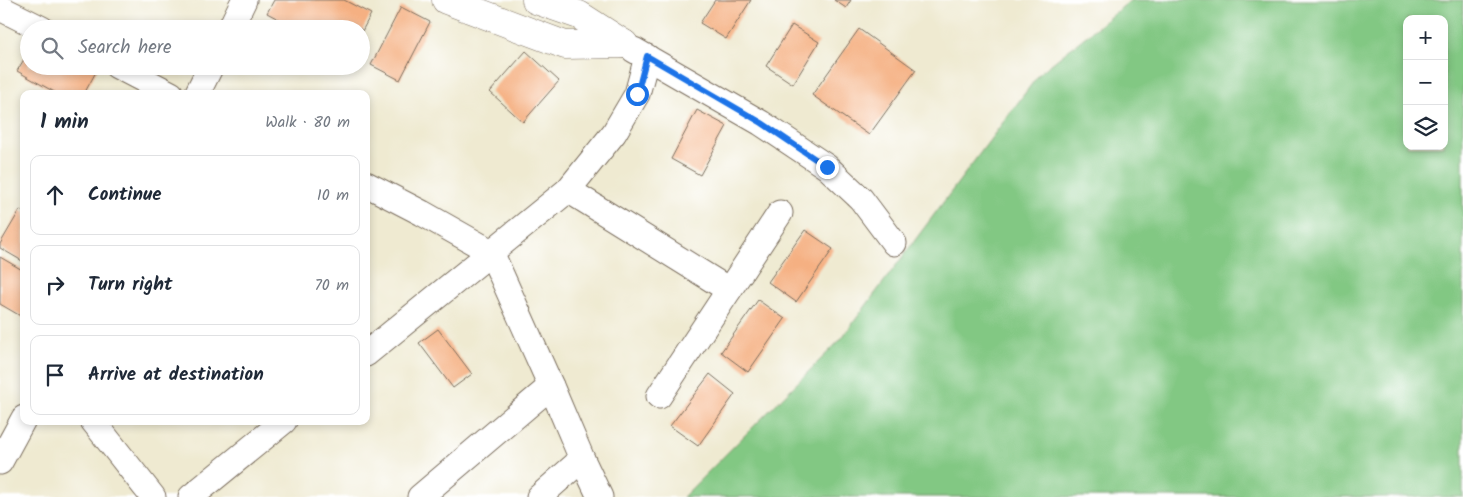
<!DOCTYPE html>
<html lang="en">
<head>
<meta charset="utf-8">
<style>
  body { margin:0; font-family:Kalam,sans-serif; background:#f2f2f3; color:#1f2937 }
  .controls { position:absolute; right:15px; top:15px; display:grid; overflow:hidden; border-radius:10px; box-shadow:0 2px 8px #0003 }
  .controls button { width:45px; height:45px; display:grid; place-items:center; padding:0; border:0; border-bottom:1px solid #e0e1e3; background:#fff; color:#1f2937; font:25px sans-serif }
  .stop { position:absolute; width:15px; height:15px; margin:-11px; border:4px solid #1a73e8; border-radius:50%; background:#fff }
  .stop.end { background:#1a73e8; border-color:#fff; box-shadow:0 1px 5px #0008 }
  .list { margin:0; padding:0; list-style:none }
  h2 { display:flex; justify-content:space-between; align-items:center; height:65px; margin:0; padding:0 20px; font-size:21px }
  h2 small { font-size:16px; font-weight:400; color:#747a83 }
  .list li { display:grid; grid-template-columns:32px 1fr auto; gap:15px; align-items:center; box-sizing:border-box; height:80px; margin:0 10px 10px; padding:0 10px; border:1px solid #e0e1e3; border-radius:10px }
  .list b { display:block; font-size:19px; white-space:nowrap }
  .list em { font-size:16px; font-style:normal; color:#747a83 }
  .icon { flex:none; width:28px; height:28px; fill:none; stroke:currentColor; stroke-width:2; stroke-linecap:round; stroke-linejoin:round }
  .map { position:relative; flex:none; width:1463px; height:497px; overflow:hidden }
  .search { position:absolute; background:#fff; box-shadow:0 2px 8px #0003; left:20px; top:20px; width:350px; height:55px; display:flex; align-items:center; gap:12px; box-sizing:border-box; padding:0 18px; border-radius:28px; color:#747a83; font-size:19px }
  .panel { position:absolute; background:#fff; box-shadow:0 2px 8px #0003; left:20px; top:90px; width:350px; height:335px; border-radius:10px }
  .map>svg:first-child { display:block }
  .green { fill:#82c883; stroke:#5e7950; fill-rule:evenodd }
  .building { fill:#f5b082 }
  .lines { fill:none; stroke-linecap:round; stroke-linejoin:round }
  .minor-casing { stroke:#7a6d5d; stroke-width:27 }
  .tertiary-casing { stroke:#7a6d5d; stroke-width:29 }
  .minor { stroke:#fff; stroke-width:25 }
  .tertiary { stroke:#fff; stroke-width:28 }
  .route { stroke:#1a73e8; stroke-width:6 }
</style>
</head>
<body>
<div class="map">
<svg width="1463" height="497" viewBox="0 0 1463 497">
  <rect width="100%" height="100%" fill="#fff"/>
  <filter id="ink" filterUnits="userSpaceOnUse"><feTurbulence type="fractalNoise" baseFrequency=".02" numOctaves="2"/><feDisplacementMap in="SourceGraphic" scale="10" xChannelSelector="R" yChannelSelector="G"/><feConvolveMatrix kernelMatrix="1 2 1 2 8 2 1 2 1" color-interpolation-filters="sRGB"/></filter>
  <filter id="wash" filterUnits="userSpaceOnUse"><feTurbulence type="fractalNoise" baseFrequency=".0096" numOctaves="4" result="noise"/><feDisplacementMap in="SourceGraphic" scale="20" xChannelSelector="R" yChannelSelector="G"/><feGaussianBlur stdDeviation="1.12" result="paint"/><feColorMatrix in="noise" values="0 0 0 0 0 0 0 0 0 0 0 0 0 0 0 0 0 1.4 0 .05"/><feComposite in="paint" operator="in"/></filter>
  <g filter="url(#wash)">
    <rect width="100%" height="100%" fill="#efead1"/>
    <!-- green -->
    <path class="green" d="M1131,0H1463V497H683L841,339L1040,73ZM1407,19H1444V146H1407Z"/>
    <g id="blocks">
      <!-- building -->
      <g class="building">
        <polygon points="274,0 344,0 371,14 361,33 361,29 297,29 267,13"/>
        <polygon points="715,0 751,0 726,39 700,23"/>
        <polygon points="834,0 851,0 846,8"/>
        <polygon points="401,7 430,22 400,80 371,65"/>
        <polygon points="792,25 819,42 793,84 766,66"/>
        <polygon points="859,29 916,70 869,135 812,95"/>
        <polygon points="29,51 29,66 90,66 97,70 84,94 58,94 17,71"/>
        <polygon points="526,51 559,81 523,122 490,92"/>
        <polygon points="697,110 727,126 700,175 671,159"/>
        <polygon points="20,210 24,212 24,262 0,248 0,244"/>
        <polygon points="805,230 833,249 796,302 768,282"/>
        <polygon points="0,257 24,271 24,318 0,304"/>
        <polygon points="758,300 785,319 748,372 721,352"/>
        <polygon points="438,329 472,374 453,388 419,343"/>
        <polygon points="710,374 735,394 698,446 670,426"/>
      </g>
    </g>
  </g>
  <g filter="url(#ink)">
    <use href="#blocks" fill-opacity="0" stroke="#7a6d5d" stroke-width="1"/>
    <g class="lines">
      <defs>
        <g id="minor">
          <polyline points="0,8 42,29"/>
          <polyline points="230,29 244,0"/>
          <polyline points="634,50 761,123 827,167 861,199 894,243"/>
          <polyline points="117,66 171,94"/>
          <polyline points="197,94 211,66"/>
          <polyline points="366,184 422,213 491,252 551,386 582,459 600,497"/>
          <polyline points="568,190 729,290"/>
          <polyline points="366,354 568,190 614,133 637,94 647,57"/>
          <polyline points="659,396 780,213"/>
          <polyline points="93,421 153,497"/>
          <polyline points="0,462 24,418"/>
          <polyline points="191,497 284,421"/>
          <polyline points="420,497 551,386"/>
          <polyline points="539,497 582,459"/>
        </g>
        <g id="tertiary">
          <polyline points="446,0 565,45 624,44"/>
          <polyline points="536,0 579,15 624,44"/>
        </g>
      </defs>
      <!-- minor casing -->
      <use href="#minor" class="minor-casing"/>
      <!-- tertiary casing -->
      <use href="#tertiary" class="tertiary-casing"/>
      <!-- minor -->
      <use href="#minor" class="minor"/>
      <!-- tertiary -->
      <use href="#tertiary" class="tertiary"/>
    </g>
  </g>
  <g class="lines" filter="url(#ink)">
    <!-- route -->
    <polyline class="route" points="637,94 647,56 762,123 827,167"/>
  </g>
</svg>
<div class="controls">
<button>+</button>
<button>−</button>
<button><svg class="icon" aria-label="layers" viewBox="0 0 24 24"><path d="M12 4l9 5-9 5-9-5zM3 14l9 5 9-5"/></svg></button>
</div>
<div class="stop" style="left:637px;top:94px"></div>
<div class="stop end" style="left:827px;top:167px"></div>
<div class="search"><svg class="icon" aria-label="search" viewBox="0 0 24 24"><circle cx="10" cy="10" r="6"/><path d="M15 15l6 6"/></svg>Search here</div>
<section class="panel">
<h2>1 min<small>Walk · 80 m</small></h2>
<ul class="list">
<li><svg class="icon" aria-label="ahead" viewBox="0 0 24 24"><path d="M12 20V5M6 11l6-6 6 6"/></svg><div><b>Continue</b></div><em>10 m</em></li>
<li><svg class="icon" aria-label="right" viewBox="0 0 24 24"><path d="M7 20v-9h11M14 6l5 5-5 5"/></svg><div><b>Turn right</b></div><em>70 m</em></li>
<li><svg class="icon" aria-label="arrive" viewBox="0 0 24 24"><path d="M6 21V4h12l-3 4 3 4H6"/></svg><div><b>Arrive at destination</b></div></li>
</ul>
</section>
</div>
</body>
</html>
